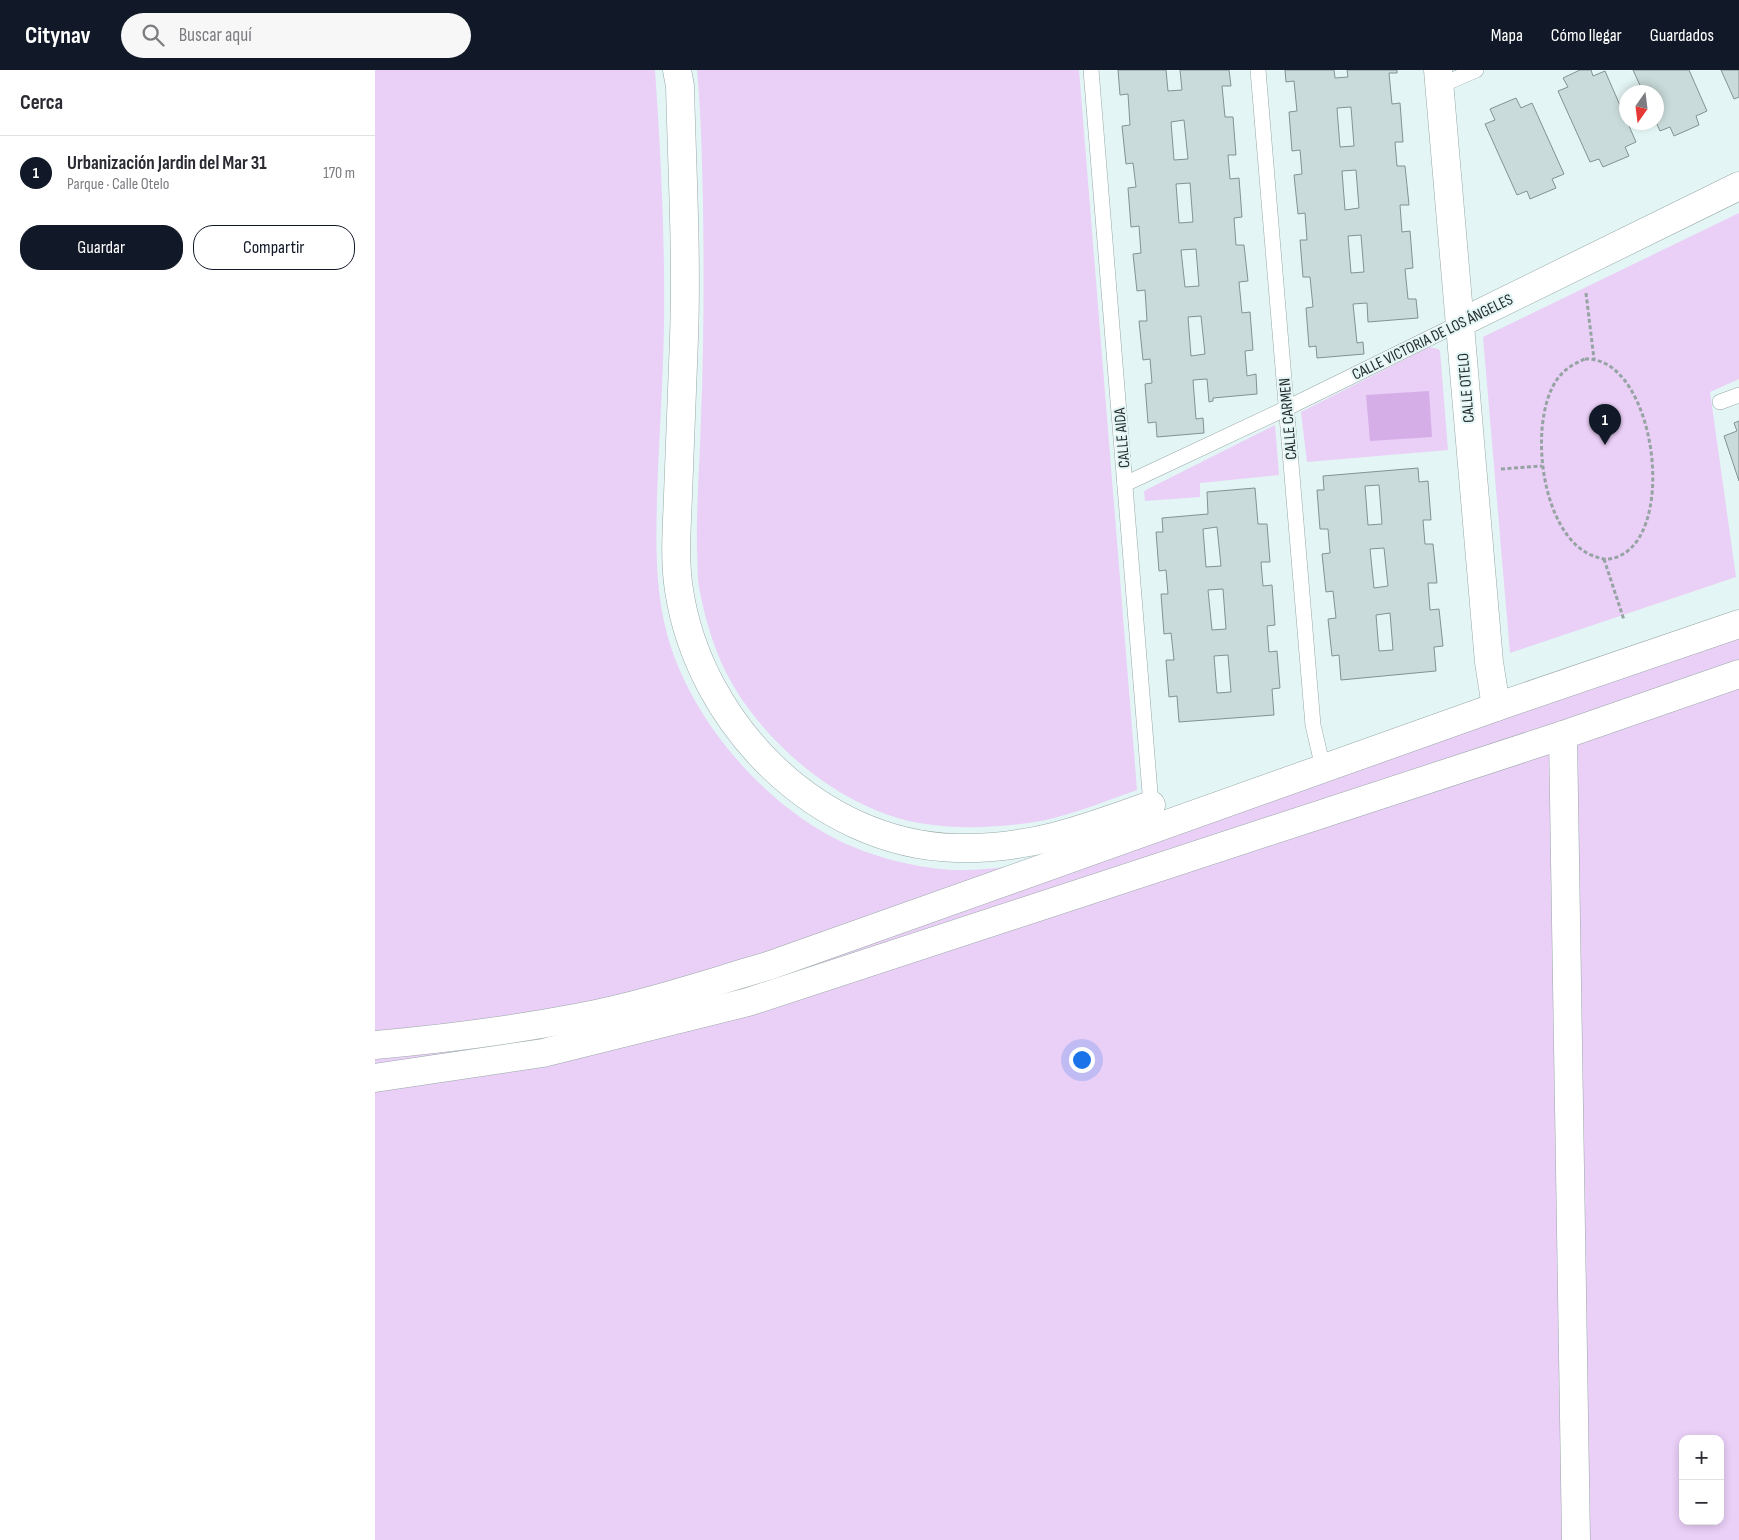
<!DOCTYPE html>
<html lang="es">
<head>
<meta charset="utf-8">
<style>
  body { margin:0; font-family:"Sofia Sans Condensed",sans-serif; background:#f7f7f7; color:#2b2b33 }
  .controls { position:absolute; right:15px; bottom:15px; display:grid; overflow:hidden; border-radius:10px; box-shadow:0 2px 8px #0003 }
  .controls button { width:45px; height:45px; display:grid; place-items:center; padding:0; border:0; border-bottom:1px solid #e1e1e2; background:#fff; color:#2b2b33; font:25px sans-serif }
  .compass { position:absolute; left:1244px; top:15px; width:45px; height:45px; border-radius:50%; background:#fff; box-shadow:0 2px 8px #0003; rotate:194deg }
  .you { position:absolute; left:706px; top:989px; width:18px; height:18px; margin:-12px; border:4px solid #fff; border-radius:50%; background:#1a73e8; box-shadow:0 0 0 8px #1a73e833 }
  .badge { display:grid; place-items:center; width:32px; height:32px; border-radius:50%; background:#111827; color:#fff; font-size:16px; font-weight:700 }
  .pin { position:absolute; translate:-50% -41px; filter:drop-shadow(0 1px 2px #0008) }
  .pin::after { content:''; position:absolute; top:26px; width:18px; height:15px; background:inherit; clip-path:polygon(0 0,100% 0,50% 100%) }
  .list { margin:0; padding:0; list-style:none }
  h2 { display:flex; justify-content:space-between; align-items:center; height:65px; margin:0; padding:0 20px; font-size:21px }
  h2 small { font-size:16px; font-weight:400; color:#7c7c81 }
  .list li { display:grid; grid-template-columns:32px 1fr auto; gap:15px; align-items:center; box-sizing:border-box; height:75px; padding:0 20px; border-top:1px solid #e1e1e2 }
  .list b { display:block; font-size:19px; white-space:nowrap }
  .list p { margin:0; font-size:16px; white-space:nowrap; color:#7c7c81 }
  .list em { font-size:16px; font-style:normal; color:#7c7c81 }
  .actions { display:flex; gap:10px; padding:15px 20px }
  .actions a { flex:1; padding:11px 0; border:1px solid #111827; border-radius:20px; text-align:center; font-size:18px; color:#111827 }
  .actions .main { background:#111827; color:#fff }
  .icon { flex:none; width:28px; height:28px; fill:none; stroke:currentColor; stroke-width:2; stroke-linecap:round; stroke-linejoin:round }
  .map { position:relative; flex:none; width:1364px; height:1470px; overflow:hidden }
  header { display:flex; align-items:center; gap:30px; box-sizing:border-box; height:70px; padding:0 25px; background:#111827; color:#fff }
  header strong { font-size:24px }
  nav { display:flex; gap:28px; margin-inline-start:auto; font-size:18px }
  .search { width:350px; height:45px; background:#f7f7f7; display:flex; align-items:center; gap:12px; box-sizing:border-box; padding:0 18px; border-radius:28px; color:#7c7c81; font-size:19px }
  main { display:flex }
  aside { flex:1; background:#fff }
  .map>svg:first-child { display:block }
  .green { fill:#eacff7; fill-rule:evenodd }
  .forest { fill:#d5aee8 }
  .building { fill:#c9dbda; stroke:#829392; fill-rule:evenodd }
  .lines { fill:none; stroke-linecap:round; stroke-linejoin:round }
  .lane-casing { stroke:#97a8a7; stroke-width:16 }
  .street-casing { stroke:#97a8a7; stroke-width:29 }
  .path { stroke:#96a3a3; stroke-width:3; stroke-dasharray:4 2.5; stroke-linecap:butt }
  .lane { stroke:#fff; stroke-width:15 }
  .street { stroke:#fff; stroke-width:28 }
  .labels { text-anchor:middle; stroke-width:4; stroke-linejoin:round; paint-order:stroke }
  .street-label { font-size:16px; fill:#262d2d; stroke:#e3f5f4 }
</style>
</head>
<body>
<header>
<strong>Citynav</strong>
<div class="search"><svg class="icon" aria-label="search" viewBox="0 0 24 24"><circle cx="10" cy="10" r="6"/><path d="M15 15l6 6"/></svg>Buscar aquí</div>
<nav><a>Mapa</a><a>Cómo llegar</a><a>Guardados</a></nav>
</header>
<main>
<aside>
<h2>Cerca<small></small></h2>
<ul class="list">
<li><span class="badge">1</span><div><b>Urbanización Jardin del Mar 31</b><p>Parque · Calle Otelo</p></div><em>170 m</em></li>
</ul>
<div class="actions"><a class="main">Guardar</a><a>Compartir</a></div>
</aside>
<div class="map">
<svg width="1364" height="1470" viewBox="0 0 1364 1470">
  <rect width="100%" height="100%" fill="#e3f5f4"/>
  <!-- green -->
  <g class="green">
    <path d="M0,0H280C286,85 290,170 289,255C288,312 284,369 282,427C281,470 280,513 290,556C309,638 376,720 448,762C485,784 534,797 577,800C602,801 629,797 655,794L1364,557V1470H0ZM1308,1369H1345V1451H1308Z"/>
    <path d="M322,0H704L762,720C727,732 690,748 653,753C617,758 580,759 544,753C464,739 381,668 347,594C336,569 329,544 324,517C322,504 323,491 322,479C321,435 325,391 326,348C329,275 329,203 328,130C327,87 326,43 322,0Z"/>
    <polygon points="1364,143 1364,309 1335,322 1361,507 1135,583 1108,267"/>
    <polygon points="1054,277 1063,279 1065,281 1073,380 932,392 926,342"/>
    <polygon points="900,355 904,405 825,413 825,427 770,431 769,421"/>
  </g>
  <!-- forest -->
  <polygon class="forest" points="1054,321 1057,367 995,371 991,325"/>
  <!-- building -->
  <g class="building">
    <path d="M743,0H791L793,21L807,20L805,0H854L856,16H847L850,47H858L861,85H853L855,109L864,108L867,147L859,148L861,175H869L873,211L864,212L867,243L875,242L878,280L870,281L872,306L881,304L882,324L838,328V331L834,332L832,309L818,310L821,349L828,348L829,363L782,367L781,352L773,353L770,314L777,313L775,289L768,290L764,251H772L770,220L762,221L758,184L766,183L764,156L756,157L753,118L761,117L758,93L751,94L747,56L755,55L753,24L745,25ZM809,50L813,89L799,90L796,52ZM815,113L818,152L804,153L801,114ZM821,179L824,216L810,217L806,180ZM826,246L830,284L816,286L813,247Z"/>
    <path d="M910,0H959L960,8L973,7L972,0H1022V3H1014L1017,34L1025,33L1028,72H1020L1022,96H1030L1034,135H1025L1027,162L1035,161L1038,198L1030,199L1033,229H1041L1043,248L993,252L992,233L978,234L982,273L988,272L989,284L942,288L941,276L934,277L931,238L938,237L935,207H928L925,170H932L930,143L923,144L919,105L927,104L925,80L917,81L914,42L922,41L919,11L911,12ZM976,37L979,76L965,77L962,38ZM981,100L984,138L970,140L967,101ZM986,165L989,202L976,203L973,166Z"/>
    <polygon points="1205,0 1216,0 1218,6 1230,1 1261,72 1250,77 1254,86 1228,97 1224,89 1215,92 1183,21 1193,17 1188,8"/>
    <polygon points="1258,0 1314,0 1332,41 1321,46 1324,55 1299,66 1295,57 1285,61 1281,52 1282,22 1268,22"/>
    <polygon points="1346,0 1364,0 1364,27 1359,29"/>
    <polygon points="1141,28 1146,38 1157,33 1189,104 1177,109 1181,118 1155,129 1152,121 1142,125 1110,54 1120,50 1115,39"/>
    <polygon points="1364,351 1364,411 1349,366 1362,361 1359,353"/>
    <path d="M1043,398L1044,412L1053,411L1056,450H1048L1050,474H1058L1062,513H1053L1055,540L1064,539L1068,576L1059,577L1061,601L966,610L964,585L957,586L953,549L961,548L958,521L951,522L947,484L955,483L953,459H945L942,420H949L948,406ZM1004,415L1007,454L993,455L990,416ZM1009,478L1013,516L999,518L995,479ZM1015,543L1018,580L1004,581L1001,545Z"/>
    <path d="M880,418L883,454H892L895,492H886L888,516L897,515L900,555L892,556L894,582L902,581L905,618L897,619L899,645L804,652L802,626L794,627L791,590H799L796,563L789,564L786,524H793L791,500L784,501L781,462H788L787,448L833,444L832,422ZM842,457L846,496L831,497L828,459ZM848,519L851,559L837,560L833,520ZM853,585L856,622L842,623L839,586Z"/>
  </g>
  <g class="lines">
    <defs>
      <g id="lane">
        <polyline points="716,0 776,735"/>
        <polyline points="883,0 938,655 948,698"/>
        <polyline points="1064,16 1101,0"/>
        <polyline points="1345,332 1364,325"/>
        <polyline points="750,414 912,338 1085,253"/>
      </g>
      <g id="street">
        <path d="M302,0L305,16C307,99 312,184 309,268C307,320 305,372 303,425C302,456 299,489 304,520C324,653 442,774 581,778C653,780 710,759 776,735"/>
        <polyline points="1063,0 1114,592 1121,637"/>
        <polyline points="1085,253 1364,116"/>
        <polyline points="1188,665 1201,1470"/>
        <path d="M0,975C69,969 138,960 206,947C269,935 331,914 393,896L1121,637L1364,554"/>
        <polyline points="0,1008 168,983 373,932 1188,665 1364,604"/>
      </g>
    </defs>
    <!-- lane casing -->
    <use href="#lane" class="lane-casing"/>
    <!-- street casing -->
    <use href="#street" class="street-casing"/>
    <!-- path -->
    <g class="path">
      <polyline points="1211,223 1219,289"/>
      <path d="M1210,289C1283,286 1306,479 1234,489C1228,490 1222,487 1216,485C1166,463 1153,354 1181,311C1188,300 1198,294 1210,289Z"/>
      <polyline points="1126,399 1167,396"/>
      <polyline points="1229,489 1249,550"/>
    </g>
    <!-- lane -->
    <use href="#lane" class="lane"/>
    <!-- street -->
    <use href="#street" class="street"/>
  </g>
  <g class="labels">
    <!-- street labels -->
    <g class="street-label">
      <text transform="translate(1057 266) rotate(-26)" y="6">CALLE VICTORIA DE LOS ÁNGELES</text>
      <text transform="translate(1090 318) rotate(-95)" y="6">CALLE OTELO</text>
      <text transform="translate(912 349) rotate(-95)" y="6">CALLE CARMEN</text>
      <text transform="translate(746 368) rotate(-95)" y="6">CALLE AIDA</text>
    </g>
  </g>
</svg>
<div class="controls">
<button>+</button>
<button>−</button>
</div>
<svg class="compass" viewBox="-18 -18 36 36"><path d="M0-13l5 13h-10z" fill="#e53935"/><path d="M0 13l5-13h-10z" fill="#7c7c81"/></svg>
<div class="you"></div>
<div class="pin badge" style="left:1230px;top:375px">1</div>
</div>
</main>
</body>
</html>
